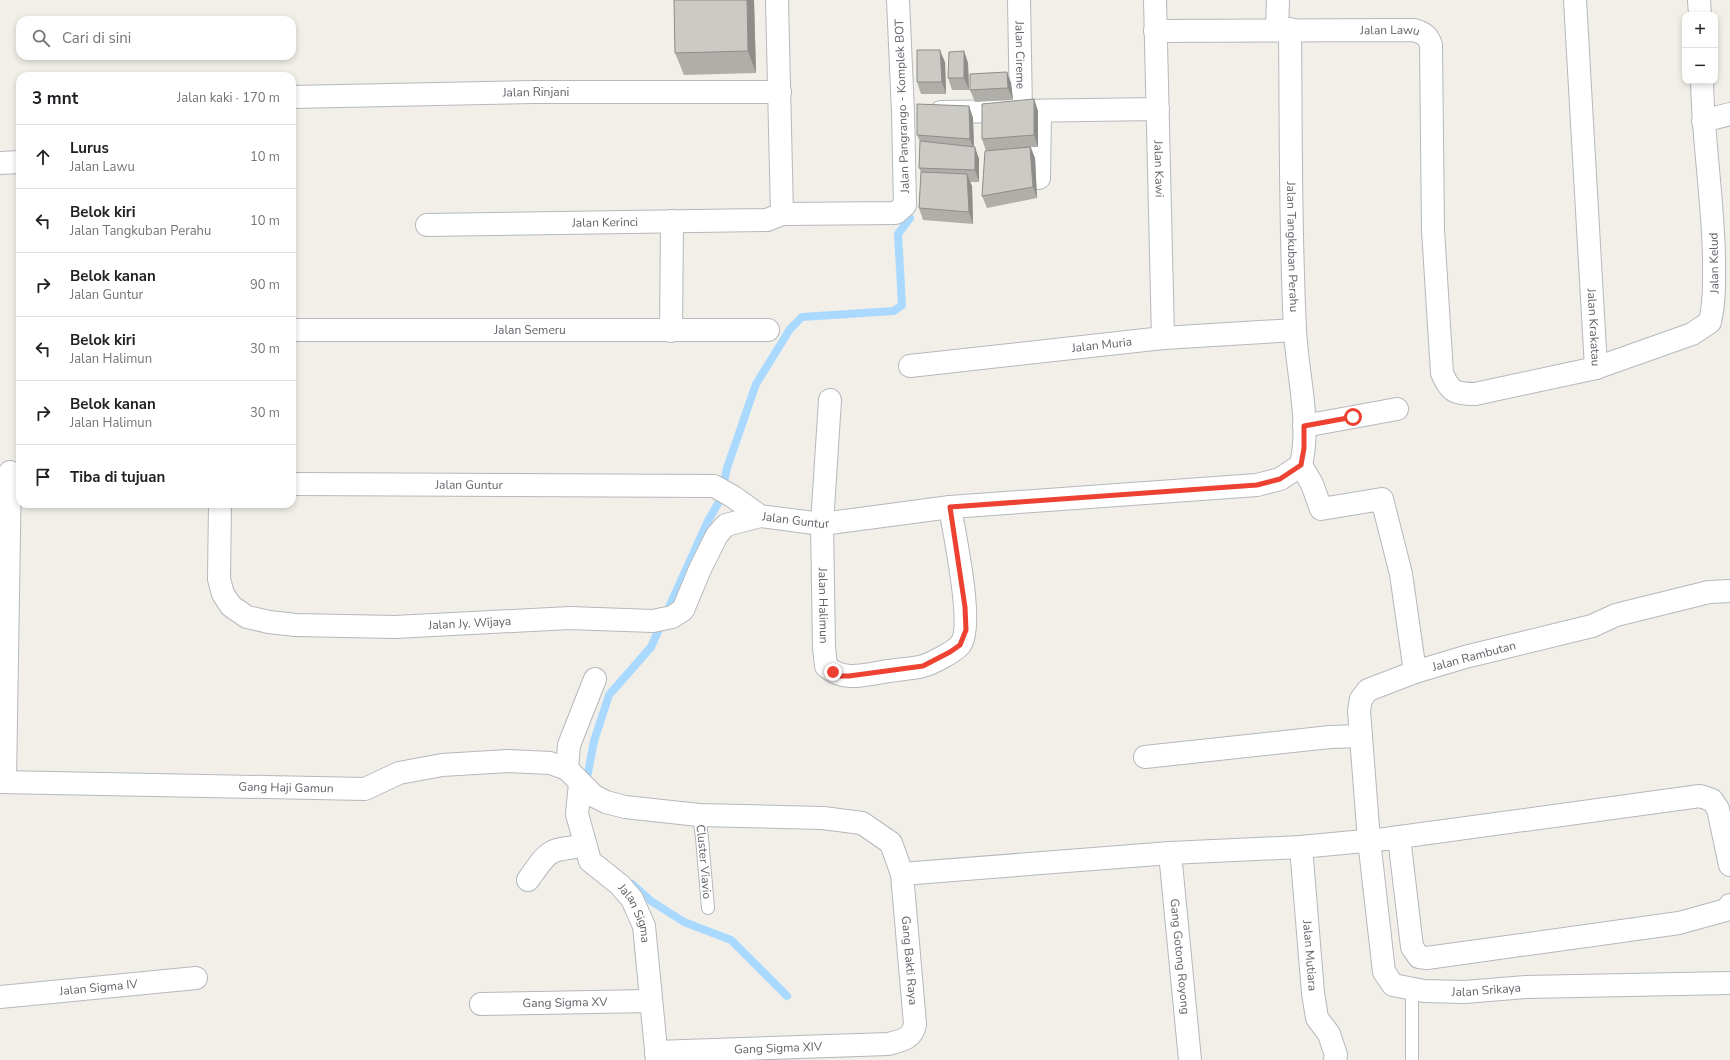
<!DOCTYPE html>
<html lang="id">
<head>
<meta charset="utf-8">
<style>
  body { margin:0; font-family:"Nunito Sans",sans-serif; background:#f2f2f2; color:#202124 }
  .controls { position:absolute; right:12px; top:12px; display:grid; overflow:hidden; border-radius:8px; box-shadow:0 2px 6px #0003 }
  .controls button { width:36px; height:36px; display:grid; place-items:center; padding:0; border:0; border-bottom:1px solid #e0e0e0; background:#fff; color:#202124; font:20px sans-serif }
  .stop { position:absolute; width:12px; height:12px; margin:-9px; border:3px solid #ed4232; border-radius:50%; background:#fff }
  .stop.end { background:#ed4232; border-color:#fff; box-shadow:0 1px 4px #0008 }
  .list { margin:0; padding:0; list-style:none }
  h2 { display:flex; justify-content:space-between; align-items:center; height:52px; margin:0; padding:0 16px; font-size:17px }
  h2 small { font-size:13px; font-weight:400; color:#757577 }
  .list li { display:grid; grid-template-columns:26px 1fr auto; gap:12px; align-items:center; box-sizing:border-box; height:64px; padding:0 16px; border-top:1px solid #e0e0e0 }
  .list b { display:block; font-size:15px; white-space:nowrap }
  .list p { margin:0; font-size:13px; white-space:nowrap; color:#757577 }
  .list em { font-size:13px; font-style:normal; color:#757577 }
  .icon { flex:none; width:22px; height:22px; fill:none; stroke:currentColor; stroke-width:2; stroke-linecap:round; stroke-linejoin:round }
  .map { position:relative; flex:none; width:1730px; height:1060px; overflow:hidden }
  .search { position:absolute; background:#fff; box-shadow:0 2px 6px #0003; left:16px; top:16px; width:280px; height:44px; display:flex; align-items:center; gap:10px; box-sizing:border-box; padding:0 14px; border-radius:12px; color:#757577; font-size:15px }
  .panel { position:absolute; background:#fff; box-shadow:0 2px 6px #0003; left:16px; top:72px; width:280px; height:436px; border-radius:12px }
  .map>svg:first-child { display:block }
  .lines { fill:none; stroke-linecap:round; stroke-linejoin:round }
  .stream { stroke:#aad9ff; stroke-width:8 }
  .service-casing { stroke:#b5b8bc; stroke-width:14 }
  .minor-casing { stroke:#b5b8bc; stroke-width:24 }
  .service { stroke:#fff; stroke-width:12 }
  .minor { stroke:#fff; stroke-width:22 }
  .wall { fill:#afaea9 }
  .shaded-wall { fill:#8f8d8a }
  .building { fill:#cccac5; stroke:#8f8d8a }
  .route { stroke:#ed4232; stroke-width:5 }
  .labels { text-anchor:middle; stroke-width:3.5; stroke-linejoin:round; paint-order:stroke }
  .street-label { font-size:12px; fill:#5f6368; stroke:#fff }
</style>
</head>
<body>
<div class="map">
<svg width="1730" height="1060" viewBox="0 0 1730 1060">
  <rect width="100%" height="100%" fill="#f1efe8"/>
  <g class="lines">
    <!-- stream -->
    <g class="stream">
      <polyline points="587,778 594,741 609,695 651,647 708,521 720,500 727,468 756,384 790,329 802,317 894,311 902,305 898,234 910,218"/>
      <polyline points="632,884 651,901 684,922 731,940 787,996"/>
    </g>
    <defs>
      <g id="service">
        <path id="s1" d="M699,815L702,838L708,908"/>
        <polyline points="1412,989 1412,1060"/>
      </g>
      <g id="minor">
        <polyline points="777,0 782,214"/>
        <path id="s2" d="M1019,0L1021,111"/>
        <path id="s3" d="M1155,0L1163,338"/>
        <path id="s4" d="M1575,0L1596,368"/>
        <polyline points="1699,0 1700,15"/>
        <polyline points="1277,29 1278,0"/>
        <path id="s5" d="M1290,29C1291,129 1290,229 1295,329C1297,374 1311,420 1301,465"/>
        <path id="s6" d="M1155,31L1414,30C1423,33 1428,35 1431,45L1433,230L1442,373C1450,392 1455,394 1475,394L1596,368L1692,334L1710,322C1715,300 1714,280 1714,258C1713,199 1703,140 1702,81"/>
        <path id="s7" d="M292,97L533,92H780"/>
        <polyline points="941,112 1158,109"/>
        <polyline points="1703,121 1730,114"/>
        <polyline points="0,163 20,162"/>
        <polyline points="1039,178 1040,111"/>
        <path id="s8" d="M427,225L767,220L782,214L896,213L905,205L903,112L898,0"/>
        <path id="s9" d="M292,330H768"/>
        <polyline points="671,331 672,221"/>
        <path id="s10" d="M910,366L1163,338L1295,330"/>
        <path id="s11" d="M830,400L822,524L824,647L826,666C844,683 867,674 889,671C900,669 912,669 923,666C931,664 954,652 960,645C975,627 954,533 950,507"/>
        <polyline points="1304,426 1397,409"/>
        <polyline points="1301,465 1312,484 1321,509 1382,499 1401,574 1415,672"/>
        <path id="s12" d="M292,484L714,486L732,496L760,516L822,524L950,507L1257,485L1280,479L1301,465"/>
        <path id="s13" d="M220,504L219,579L223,594L231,606L247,617L269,622L296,625L395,627L570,618L653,621L672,617L683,610L700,569L717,535L726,525L760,516"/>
        <path id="s14" d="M1730,591L1709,592L1616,615L1592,626L1465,657L1415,672L1368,690L1361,699L1359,711L1369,840L1384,972L1393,985L1424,991L1465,992L1526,987L1730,983"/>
        <path id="s15" d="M595,679L569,745L567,769L594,796L606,802L625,807L699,815L823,818L862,823L891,843L902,874L915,1024C913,1039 900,1041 888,1044L656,1052"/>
        <polyline points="1145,757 1330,737 1361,736"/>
        <path id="s16" d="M0,782L365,789L399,773L442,765L508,761L550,763L567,769"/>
        <polyline points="5,782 10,472"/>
        <path id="s17" d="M580,783L577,814L590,861L620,885L632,899L644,926L657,1060"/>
        <polyline points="1399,837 1412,947 1419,957 1427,958 1679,923 1726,910 1730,905"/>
        <path id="s18" d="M1301,847L1313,993L1317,1018L1329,1034L1336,1055L1335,1060"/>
        <path id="s19" d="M1170,853L1190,1060"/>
        <polyline points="902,874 1170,853 1301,847 1385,839 1700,796 1712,800 1718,809 1730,865"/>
        <path d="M528,880C550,849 547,850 585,846"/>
        <path id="s20" d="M0,997L196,978"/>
        <path id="s21" d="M481,1004L650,1001"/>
      </g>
    </defs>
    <!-- service casing -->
    <use href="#service" class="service-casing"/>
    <!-- minor casing -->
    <use href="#minor" class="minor-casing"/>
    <!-- service -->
    <use href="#service" class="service"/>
    <!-- minor -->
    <use href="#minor" class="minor"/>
  </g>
  <!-- wall -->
  <g class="wall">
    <polygon points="674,0 754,0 756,73 684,75 675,53"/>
    <polygon points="964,51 968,63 969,90 952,90 948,78"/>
    <polygon points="945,62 946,94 921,94 917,82"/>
    <polygon points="1007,72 1011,83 1013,100 975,102 970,90"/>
    <polygon points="1034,99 1038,111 1038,147 1031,147 1035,158 1037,198 987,208 982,196 986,151 982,139"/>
    <polygon points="969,106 973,118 974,147 979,159 979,182 970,182 972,186 973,224 923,220 919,208 921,172 919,168 920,142 917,135"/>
  </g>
  <!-- shaded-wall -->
  <g class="shaded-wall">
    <polygon points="747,0 754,0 754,1 756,73 748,51"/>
    <polygon points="940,50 945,62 946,94 942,82"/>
    <polygon points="964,51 968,63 969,90 964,78"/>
    <polygon points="1007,72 1011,83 1013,100 1008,88"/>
    <polygon points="1034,99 1038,111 1038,147 1034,135"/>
    <polygon points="969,106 973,118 974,151 970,139"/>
    <polygon points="975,147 979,159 979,182 975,170"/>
    <polygon points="1030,147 1035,158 1037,198 1033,187"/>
    <polygon points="967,174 972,186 973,224 969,212"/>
  </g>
  <!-- building -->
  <g class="building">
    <polygon points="674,0 747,0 748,51 675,53"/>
    <polygon points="917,50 940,50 942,82 917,82"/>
    <polygon points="964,51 964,78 948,78 949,52"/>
    <polygon points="1007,72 1008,88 970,90 970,74"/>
    <polygon points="1034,99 1034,135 982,139 982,104"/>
    <polygon points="917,104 969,106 970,139 917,135"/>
    <polygon points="920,141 975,147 975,170 919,168"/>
    <polygon points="1030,147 1033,187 982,196 985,151"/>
    <polygon points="921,172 967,174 969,212 919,208"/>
  </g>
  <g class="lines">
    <!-- route -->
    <polyline class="route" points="833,672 840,676 849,676 923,666 950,652 960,645 966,630 965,607 950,507 1257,485 1280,479 1301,465 1304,448 1304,426 1353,417"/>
  </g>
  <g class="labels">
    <!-- street labels -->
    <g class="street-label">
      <text dy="4" stroke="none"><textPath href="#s6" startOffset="235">Jalan Lawu</textPath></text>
      <text dy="4" stroke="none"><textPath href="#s2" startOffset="55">Jalan Cireme</textPath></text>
      <text dy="4" stroke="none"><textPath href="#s7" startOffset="244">Jalan Rinjani</textPath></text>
      <text transform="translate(902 106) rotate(-92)" y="4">Jalan Pangrango - Komplek BOT</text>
      <text dy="4" stroke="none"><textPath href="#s3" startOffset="169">Jalan Kawi</textPath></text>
      <text dy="4" stroke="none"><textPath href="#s8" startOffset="178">Jalan Kerinci</textPath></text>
      <text dy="4" stroke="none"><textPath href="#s5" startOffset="218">Jalan Tangkuban Perahu</textPath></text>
      <text transform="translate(1714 263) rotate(-91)" y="4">Jalan Kelud</text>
      <text dy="4" stroke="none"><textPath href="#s4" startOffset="328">Jalan Krakatau</textPath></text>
      <text dy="4" stroke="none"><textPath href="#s9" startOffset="238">Jalan Semeru</textPath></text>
      <text dy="4" stroke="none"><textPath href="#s10" startOffset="193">Jalan Muria</textPath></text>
      <text dy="4" stroke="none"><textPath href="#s12" startOffset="177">Jalan Guntur</textPath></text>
      <text dy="4" stroke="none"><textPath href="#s12" startOffset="513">Jalan Guntur</textPath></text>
      <text dy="4" stroke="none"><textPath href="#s11" startOffset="206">Jalan Halimun</textPath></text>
      <text dy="4" stroke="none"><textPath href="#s13" startOffset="348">Jalan Jy. Wijaya</textPath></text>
      <text transform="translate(1474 656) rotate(-15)" y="4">Jalan Rambutan</text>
      <text dy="4" stroke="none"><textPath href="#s16" startOffset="286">Gang Haji Gamun</textPath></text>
      <text dy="4" stroke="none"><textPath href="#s1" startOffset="47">Cluster Viavio</textPath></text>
      <text dy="4" stroke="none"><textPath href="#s17" startOffset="151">Jalan Sigma</textPath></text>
      <text dy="4" stroke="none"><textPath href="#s18" startOffset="109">Jalan Mutiara</textPath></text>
      <text dy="4" stroke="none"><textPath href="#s19" startOffset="104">Gang Gotong Royong</textPath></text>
      <text dy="4" stroke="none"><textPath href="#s15" startOffset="559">Gang Bakti Raya</textPath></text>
      <text dy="4" stroke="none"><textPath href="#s20" startOffset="99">Jalan Sigma IV</textPath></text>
      <text dy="4" stroke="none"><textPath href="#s14" startOffset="772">Jalan Srikaya</textPath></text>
      <text dy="4" stroke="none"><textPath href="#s21" startOffset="84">Gang Sigma XV</textPath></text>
      <text transform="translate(778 1048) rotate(-2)" y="4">Gang Sigma XIV</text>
    </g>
  </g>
</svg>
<div class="controls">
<button>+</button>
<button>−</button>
</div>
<div class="stop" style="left:1353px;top:417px"></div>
<div class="stop end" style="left:833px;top:672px"></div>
<div class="search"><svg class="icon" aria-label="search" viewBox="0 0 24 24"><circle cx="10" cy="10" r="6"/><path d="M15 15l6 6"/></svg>Cari di sini</div>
<section class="panel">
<h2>3 mnt<small>Jalan kaki · 170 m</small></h2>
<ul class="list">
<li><svg class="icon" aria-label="ahead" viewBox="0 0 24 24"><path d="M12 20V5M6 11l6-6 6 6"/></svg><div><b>Lurus</b><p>Jalan Lawu</p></div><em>10 m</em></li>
<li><svg class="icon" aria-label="left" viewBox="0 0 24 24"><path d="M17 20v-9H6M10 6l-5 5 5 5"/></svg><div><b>Belok kiri</b><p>Jalan Tangkuban Perahu</p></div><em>10 m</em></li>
<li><svg class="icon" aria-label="right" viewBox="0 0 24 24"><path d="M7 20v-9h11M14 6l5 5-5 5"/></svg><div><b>Belok kanan</b><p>Jalan Guntur</p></div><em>90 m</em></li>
<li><svg class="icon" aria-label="left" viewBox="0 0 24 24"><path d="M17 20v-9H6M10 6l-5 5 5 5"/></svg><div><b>Belok kiri</b><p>Jalan Halimun</p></div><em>30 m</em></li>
<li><svg class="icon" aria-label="right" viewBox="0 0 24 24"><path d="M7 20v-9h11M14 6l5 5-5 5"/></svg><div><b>Belok kanan</b><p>Jalan Halimun</p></div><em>30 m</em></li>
<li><svg class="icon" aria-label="arrive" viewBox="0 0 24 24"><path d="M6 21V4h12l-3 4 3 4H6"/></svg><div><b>Tiba di tujuan</b></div></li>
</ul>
</section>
</div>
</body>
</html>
